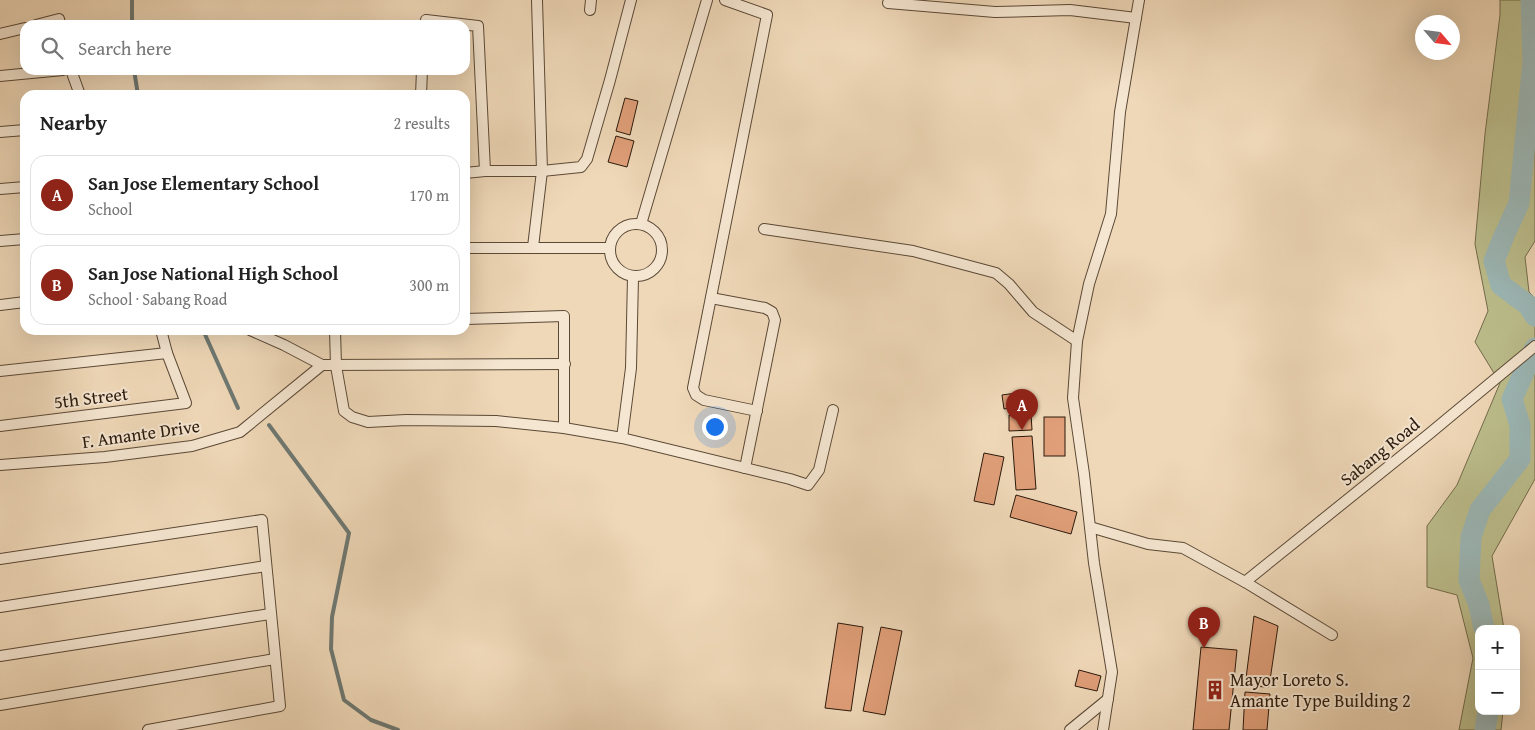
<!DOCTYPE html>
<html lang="en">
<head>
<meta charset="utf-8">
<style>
  body { margin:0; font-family:"Gentium Book Plus",serif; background:#f2f2f2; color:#222 }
  .controls { position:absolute; right:15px; bottom:15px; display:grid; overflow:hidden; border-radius:10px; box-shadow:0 5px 20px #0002 }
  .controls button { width:45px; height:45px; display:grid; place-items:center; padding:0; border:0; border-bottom:1px solid #e0e0e0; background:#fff; color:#222; font:25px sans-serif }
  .compass { position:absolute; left:1415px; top:15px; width:45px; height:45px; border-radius:50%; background:#fff; box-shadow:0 5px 20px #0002; rotate:118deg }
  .you { position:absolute; left:714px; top:426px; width:18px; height:18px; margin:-12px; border:4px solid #fff; border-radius:50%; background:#1a73e8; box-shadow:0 0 0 8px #1a73e833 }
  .badge { display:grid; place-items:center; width:32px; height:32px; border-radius:50%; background:#8f2418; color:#fff; font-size:16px; font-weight:700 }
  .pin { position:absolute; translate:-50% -41px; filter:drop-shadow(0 1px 2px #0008) }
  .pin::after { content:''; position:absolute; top:26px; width:18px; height:15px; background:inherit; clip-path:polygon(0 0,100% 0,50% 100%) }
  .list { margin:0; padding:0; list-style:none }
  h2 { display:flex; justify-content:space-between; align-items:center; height:65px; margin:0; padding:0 20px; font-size:21px }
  h2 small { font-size:16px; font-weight:400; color:#767676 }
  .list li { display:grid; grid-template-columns:32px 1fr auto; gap:15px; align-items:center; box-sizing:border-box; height:80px; margin:0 10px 10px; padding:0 10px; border:1px solid #e0e0e0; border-radius:15px }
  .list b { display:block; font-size:19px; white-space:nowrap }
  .list p { margin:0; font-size:16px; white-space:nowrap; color:#767676 }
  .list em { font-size:16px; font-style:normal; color:#767676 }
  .icon { flex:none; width:28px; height:28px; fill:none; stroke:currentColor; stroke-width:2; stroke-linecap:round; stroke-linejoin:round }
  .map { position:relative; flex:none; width:1535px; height:730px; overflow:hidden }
  .search { position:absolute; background:#fff; box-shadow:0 5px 20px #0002; left:20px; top:20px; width:450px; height:55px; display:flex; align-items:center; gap:12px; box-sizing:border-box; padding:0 18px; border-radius:15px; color:#767676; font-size:19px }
  .panel { position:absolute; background:#fff; box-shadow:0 5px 20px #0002; left:20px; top:90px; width:450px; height:245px; border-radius:15px }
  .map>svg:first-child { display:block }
  .green { fill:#bcbe8d; stroke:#736c4c }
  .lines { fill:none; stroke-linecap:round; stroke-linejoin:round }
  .stream { stroke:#6e7872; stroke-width:4 }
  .river { stroke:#9cb8b7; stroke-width:21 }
  .building { fill:#e09f79; stroke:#2a190b }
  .minor-casing { stroke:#5b4936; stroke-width:12 }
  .minor { stroke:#f5e6d1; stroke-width:10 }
  .labels { text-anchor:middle; stroke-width:4; stroke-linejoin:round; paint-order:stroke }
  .street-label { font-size:18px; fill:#2a190b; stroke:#f5e6d1 }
  .poi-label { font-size:18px; fill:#2a190b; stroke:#f5e6d1; text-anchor:start }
</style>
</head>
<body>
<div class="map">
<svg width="1535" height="730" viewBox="0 0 1535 730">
  <rect width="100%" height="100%" fill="#efd8b8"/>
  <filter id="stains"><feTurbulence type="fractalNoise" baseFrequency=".004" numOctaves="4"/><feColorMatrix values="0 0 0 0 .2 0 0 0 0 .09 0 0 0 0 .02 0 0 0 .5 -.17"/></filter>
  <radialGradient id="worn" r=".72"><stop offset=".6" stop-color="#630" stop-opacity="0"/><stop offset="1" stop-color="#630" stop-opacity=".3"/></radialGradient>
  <!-- green -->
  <polygon class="green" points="1500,0 1535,0 1535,241 1525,257 1529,292 1535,298 1535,479 1492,556 1504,629 1479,629 1479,711 1503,711 1501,730 1459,730 1473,658 1457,595 1427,587 1427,526 1457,485 1500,383 1475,342 1488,311 1475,244 1485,134 1500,15"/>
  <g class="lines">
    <!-- stream -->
    <g class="stream">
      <polyline points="132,0 132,25"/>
      <polyline points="134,70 138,95"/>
      <polyline points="203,330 238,408"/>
      <polyline points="269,425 349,533 332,617 331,649 344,700 371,720 398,730"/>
    </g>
    <!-- river -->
    <g class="river">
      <polyline points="1531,0 1533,61 1519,203 1504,236 1494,261 1501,285 1528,305 1535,316"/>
      <polyline points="1484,629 1479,605 1469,580 1471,537 1480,510 1520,459 1520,425 1512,399 1535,348"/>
      <polyline points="1485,730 1488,711"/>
    </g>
  </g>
  <!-- building -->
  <g class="building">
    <polygon points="625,98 638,101 630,135 616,131"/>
    <polygon points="616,136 634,141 627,167 608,162"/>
    <polygon points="1016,393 1018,407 1004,409 1002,395"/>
    <polygon points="1031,414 1032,430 1009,431 1009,415"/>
    <rect x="1044" y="417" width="21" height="39"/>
    <polygon points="1032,436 1036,489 1016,490 1012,437"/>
    <polygon points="984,453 1004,457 994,505 974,501"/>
    <polygon points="1016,495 1077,512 1071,534 1010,517"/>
    <polygon points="1254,616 1278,626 1269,687 1245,686"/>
    <polygon points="838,623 863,627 851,711 825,708"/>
    <polygon points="881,627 902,631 885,715 863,711"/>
    <polygon points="1201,647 1237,650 1229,730 1193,730"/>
    <polygon points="1079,670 1101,676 1097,691 1075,686"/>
    <polygon points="1245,692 1270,694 1267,730 1243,730"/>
  </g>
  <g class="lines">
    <defs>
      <g id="minor">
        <polyline points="725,0 767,15 693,388 696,395 704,400 757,411"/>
        <polyline points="888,3 995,12 1070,10 1136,18"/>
        <polyline points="590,10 591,0"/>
        <polyline points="36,25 59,19 60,25"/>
        <polyline points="425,25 426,20 478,26 485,171"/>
        <polyline points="0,34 25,28"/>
        <polyline points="71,70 80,95"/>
        <polyline points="0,76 63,70"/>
        <polyline points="421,95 422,70"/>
        <polyline points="0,132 25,130"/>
        <polyline points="465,173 485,171 542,171 581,167 587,159 610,80 631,0"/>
        <polyline points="0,189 25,187"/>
        <circle cx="636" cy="250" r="26"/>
        <polyline points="641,224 707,0"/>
        <polyline points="764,229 913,251 996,273 1009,284 1033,312 1077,341"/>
        <polyline points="0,241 25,239"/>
        <polyline points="533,247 542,171 537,0"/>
        <polyline points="465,248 610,248"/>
        <polyline points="711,298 765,308 772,312 775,320 745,468"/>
        <polyline points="0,305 25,302"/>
        <polyline points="465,319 564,316 564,428"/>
        <polyline points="250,330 284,345 322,365 565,364"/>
        <polyline points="335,330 336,366 344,411 352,417 368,422 406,420 496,421 564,428 622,438 790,479 808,485 819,470 833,410"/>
        <polyline points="0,371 167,353"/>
        <polyline points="0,426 186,403 167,353 161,330"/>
        <polyline points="622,438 631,368 633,277"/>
        <polyline points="0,465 105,457 192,446 240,432 322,365"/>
        <polyline points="1090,527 1148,544 1183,548 1245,582 1332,635"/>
        <polyline points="0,559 262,520 280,706 148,730"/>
        <polyline points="1245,582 1429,434 1535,346"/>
        <polyline points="0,607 266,566"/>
        <polyline points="0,656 270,614"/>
        <polyline points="0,705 275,659"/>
        <polyline points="1070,730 1108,699"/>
        <polyline points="1103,730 1112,672 1094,563 1084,474 1073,398 1077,341 1089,284 1111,214 1120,112 1139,0"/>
      </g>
    </defs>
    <!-- minor casing -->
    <use href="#minor" class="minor-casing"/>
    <!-- minor -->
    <use href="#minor" class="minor"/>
  </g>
  <!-- icons -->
  <defs>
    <symbol id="building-bare" viewBox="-9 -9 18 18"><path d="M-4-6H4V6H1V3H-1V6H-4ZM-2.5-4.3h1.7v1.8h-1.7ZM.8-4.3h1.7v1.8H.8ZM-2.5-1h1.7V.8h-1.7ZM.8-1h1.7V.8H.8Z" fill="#8f2418" stroke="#f5e6d1" stroke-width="2.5" paint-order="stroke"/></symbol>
  </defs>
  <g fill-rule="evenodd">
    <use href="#building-bare" x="1201" y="676" width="28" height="28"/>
  </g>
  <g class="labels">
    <!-- street labels -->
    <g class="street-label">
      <text transform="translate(91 398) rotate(-7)" y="6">5th Street</text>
      <text transform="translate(141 434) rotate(-8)" y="6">F. Amante Drive</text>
      <text transform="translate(1380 452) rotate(-39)" y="6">Sabang Road</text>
    </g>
    <!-- poi labels -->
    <g class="poi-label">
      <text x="1230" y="686">Mayor Loreto S.<tspan x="1230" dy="21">Amante Type Building 2</tspan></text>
    </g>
  </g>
  <rect width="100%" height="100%" filter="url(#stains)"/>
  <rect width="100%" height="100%" fill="url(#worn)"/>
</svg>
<div class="controls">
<button>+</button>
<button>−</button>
</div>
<svg class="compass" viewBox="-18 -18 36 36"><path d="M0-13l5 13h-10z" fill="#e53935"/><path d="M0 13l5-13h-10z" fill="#767676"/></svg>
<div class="you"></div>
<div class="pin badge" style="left:1022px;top:430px">A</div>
<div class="pin badge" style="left:1204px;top:648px">B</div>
<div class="search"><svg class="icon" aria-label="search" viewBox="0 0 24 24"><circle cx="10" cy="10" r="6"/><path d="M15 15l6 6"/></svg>Search here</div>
<section class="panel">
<h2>Nearby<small>2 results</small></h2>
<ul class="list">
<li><span class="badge">A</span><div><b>San Jose Elementary School</b><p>School</p></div><em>170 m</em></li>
<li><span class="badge">B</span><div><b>San Jose National High School</b><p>School · Sabang Road</p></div><em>300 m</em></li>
</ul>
</section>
</div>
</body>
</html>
